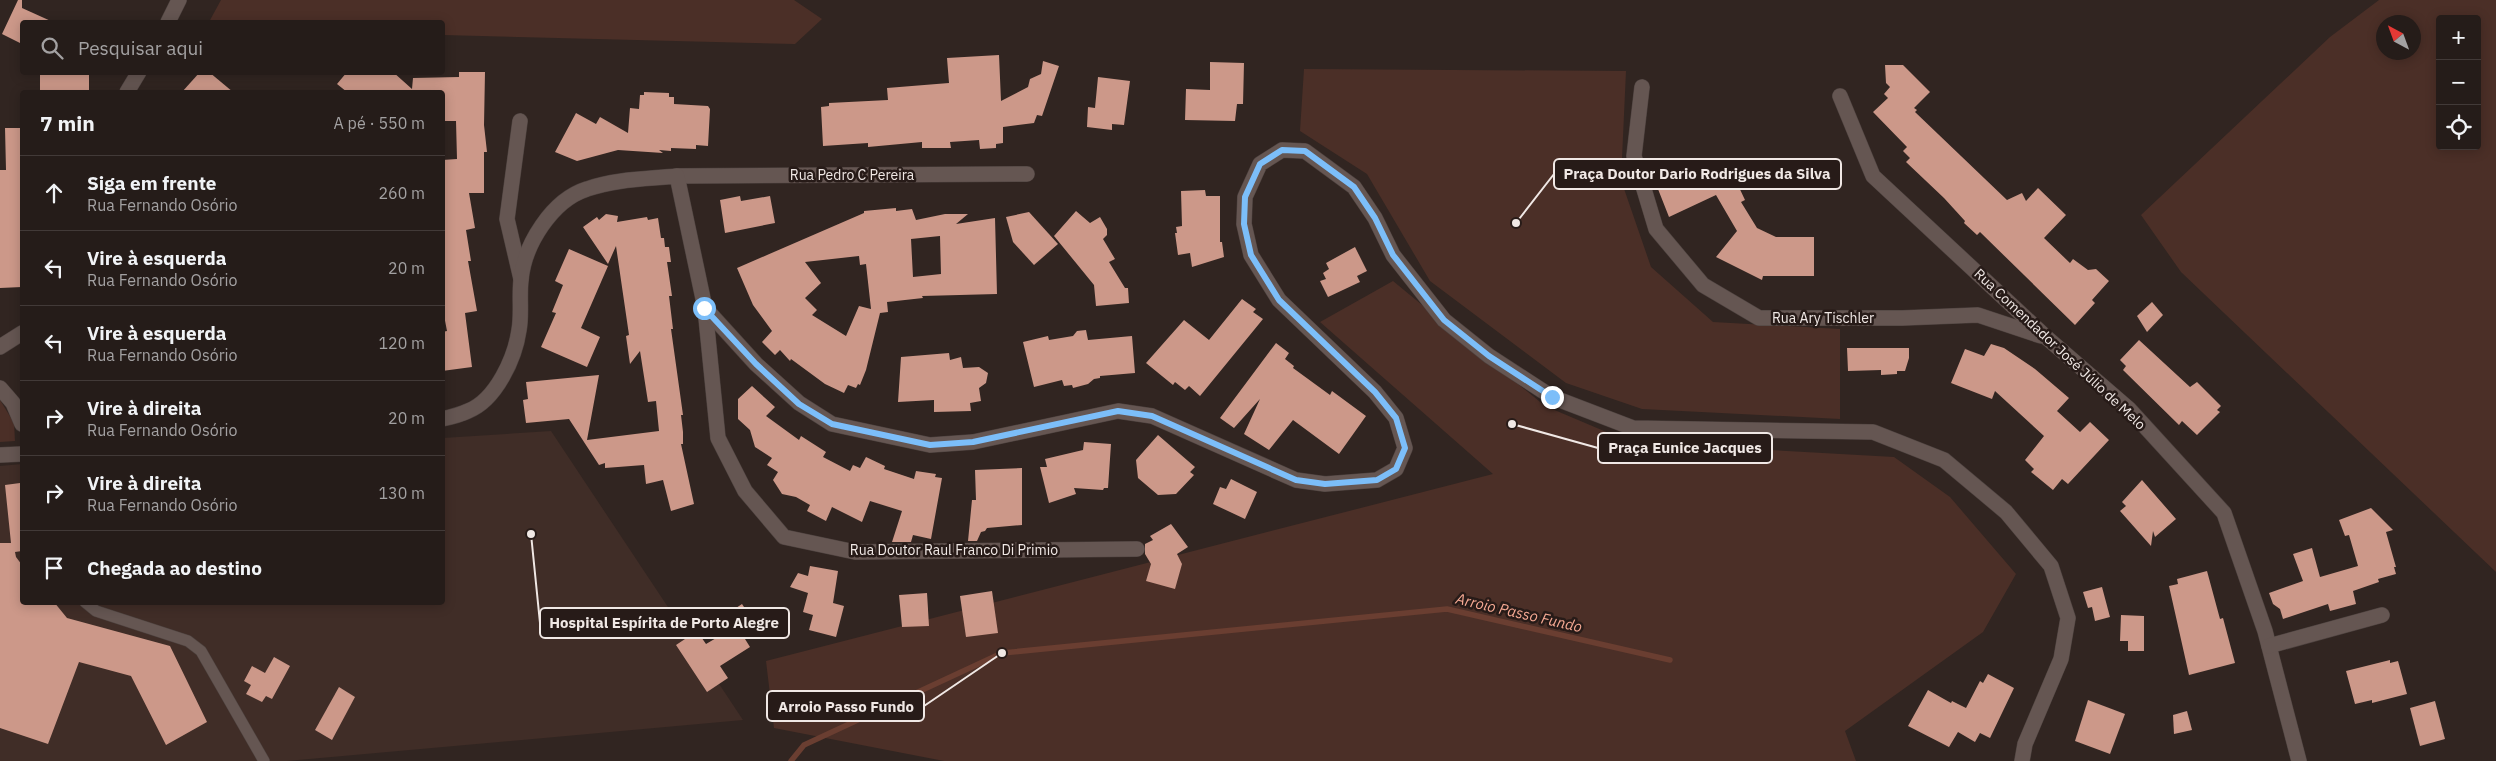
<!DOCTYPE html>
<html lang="pt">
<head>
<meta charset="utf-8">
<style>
  body { margin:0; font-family:"IBM Plex Sans",sans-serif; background:#2d2522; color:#f1f3f6 }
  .controls { position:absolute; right:15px; top:15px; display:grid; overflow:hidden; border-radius:5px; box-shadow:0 2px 12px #0003 }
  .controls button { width:45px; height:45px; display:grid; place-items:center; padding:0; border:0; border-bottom:1px solid #423a38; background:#251c19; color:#f1f3f6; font:25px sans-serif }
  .compass { position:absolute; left:2376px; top:15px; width:45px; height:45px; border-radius:50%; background:#251c19; box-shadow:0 2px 12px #0003; rotate:319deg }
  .stop { position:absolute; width:15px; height:15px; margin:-11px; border:4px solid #7cbef9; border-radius:50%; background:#fff }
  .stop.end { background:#7cbef9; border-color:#fff; box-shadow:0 1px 5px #0008 }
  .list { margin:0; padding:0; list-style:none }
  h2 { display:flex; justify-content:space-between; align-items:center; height:65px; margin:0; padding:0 20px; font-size:21px }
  h2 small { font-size:16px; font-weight:400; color:#a3a1a2 }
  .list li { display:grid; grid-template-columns:32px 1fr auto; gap:15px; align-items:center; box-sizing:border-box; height:75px; padding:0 20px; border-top:1px solid #423a38 }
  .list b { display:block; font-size:19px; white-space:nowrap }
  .list p { margin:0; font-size:16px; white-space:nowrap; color:#a3a1a2 }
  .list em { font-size:16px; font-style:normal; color:#a3a1a2 }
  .icon { flex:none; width:28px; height:28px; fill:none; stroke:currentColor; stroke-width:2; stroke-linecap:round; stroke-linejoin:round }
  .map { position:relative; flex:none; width:2496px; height:761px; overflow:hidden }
  .search { position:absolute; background:#251c19; box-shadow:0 2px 12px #0003; left:20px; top:20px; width:425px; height:55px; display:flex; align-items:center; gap:12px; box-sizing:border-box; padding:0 18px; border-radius:5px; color:#a3a1a2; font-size:19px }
  .panel { position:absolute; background:#251c19; box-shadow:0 2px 12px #0003; left:20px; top:90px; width:425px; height:515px; border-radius:5px }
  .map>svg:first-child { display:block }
  .built { fill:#402d27 }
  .green { fill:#4b2f27; fill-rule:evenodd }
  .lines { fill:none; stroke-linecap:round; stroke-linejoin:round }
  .stream { stroke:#6a3e31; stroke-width:5.5 }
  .building { fill:#cc9889; fill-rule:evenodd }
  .lane-casing { stroke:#4d423f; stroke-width:12 }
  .street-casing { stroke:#4d423f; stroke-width:16 }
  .secondary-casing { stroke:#4d423f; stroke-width:16 }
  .lane { stroke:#655652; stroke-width:11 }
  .street { stroke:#655652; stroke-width:15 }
  .secondary { stroke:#655652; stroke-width:15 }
  .route { stroke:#7cbef9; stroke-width:6 }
  .labels { text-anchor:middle; stroke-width:5; stroke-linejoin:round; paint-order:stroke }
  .street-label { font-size:14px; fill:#f0e8e5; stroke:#271b18 }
  .water-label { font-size:15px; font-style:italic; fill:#f7aa94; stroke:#271b18 }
  .leader { fill:none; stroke:#f0e8e5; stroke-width:2 }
  .callout-dot { fill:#f0e8e5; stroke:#271b18; stroke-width:2 }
  .callout { fill:#271b18; stroke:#f0e8e5; stroke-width:2 }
  .callout-label { font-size:15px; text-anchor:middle; font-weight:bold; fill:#f0e8e5 }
</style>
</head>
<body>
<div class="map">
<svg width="2496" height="761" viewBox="0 0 2496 761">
  <rect width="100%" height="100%" fill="#312521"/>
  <!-- built -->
  <polygon class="built" points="551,431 743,720 287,761 0,761 0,466 22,464 22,602 442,602 443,438"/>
  <!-- green -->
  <g class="green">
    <polygon points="221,0 794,0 822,19 795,44 443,35 442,22 209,22"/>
    <path d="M2379,0H2496V572L2181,272L2141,215L2330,37ZM2440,19H2477V146H2440ZM2384,22H2414V52H2384Z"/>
    <polygon points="1304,69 1626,71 1621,180 1651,267 1713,322 1840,329 1840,419 1642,409 1566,383 1430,281 1367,174 1300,131"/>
    <polygon points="1393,281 1545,406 1630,442 1894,457 1950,497 2016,574 1983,632 1845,731 1856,761 944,761 774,728 766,661 1493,474 1320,322"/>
    <polygon points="0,400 14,423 15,441 0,442"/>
  </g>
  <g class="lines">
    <!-- stream -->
    <polyline class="stream" points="791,761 804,745 1002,653 1447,609 1670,660"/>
  </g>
  <!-- building -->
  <g class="building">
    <polygon points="18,0 22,0 22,8 53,22 22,22 22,44 2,34"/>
    <polygon points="999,55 1001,101 1028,87 1030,79 1041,74 1043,61 1059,66 1042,116 1037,115 1034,123 1003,127 1003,143 996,144 996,148 980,149 979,140 950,142 951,148 922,148 922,142 868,147 868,143 823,146 821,107 829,106 829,103 888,100 887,88 949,83 947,58"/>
    <polygon points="1210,62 1244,63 1243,104 1237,104 1235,121 1185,120 1186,89 1210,90"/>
    <polygon points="1885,65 1903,65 1930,92 1914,108 1917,110 1915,112 2007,200 2022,193 2026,201 2038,188 2066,215 2044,238 2070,263 2073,259 2088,270 2096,269 2109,281 2092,300 2095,303 2075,325 1980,232 1977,235 1964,223 1965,221 1944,198 1906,162 1910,158 1903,151 1907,147 1873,112 1888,98 1884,94 1890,87 1886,83"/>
    <rect x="40" y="72" width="49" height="20"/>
    <polygon points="200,72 209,72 233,92 182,92"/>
    <polygon points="347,72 393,72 412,89 413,78 459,77 459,72 485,72 484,125 487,152 484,152 484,193 469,193 475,228 466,230 471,261 468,261 477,311 465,313 472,367 442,371 442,332 447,331 442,305 442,160 457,159 456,121 442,121 442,92 347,92 337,84"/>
    <polygon points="1098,77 1130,81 1124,125 1112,124 1112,130 1087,127 1088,107 1095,108"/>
    <polygon points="644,92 669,93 669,97 674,97 674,104 708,106 710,109 708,146 696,145 696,149 671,148 671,151 659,150 663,153 618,150 577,161 555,152 576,113 596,124 600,117 628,133 630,108 639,109 640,95 644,95"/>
    <polygon points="5,128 21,128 22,132 22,287 0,288 0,170 6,170"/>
    <polygon points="1728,164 1745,200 1741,202 1757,228 1776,237 1814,237 1814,276 1763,276 1762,280 1716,257 1737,231 1716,195 1669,217 1656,184 1655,169"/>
    <polygon points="1205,190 1206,196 1220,196 1220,242 1222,242 1224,257 1192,267 1190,253 1178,255 1175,233 1177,233 1176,227 1182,226 1181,191"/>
    <polygon points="740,196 741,201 770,196 775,223 725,233 720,200"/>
    <path d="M896,208V211L912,209L916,220L945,214H968L956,224L995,218L997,294L922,296L923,298L887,302L888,312L880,313L866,370L860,385L858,384L856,388L848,385L844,393L825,384L791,359L790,361L780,350L775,355L762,342L772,331L753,305L737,268L864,213V211ZM940,236L941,274L913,277L911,239ZM859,256L860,265L866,264L871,309L859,306L846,336L812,315L817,310L805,298L821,283L805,262Z"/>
    <polygon points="1076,211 1090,223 1100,217 1107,229 1107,235 1103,239 1115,259 1109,262 1125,288 1128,288 1129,303 1096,306 1094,285 1054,236"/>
    <polygon points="1029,212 1058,244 1034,265 1013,242 1006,217"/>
    <polygon points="606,214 618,216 617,222 647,217 648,220 658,218 661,238 664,238 665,247 669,247 671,262 667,262 672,296 669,296 673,329 671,329 683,415 681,415 683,432 683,444 681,444 694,504 671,511 663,480 646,484 644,465 605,468 605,463 599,465 569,419 526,423 523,400 528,399 526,382 599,375 587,440 659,431 656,401 648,402 640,351 630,364 626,336 629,335 616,246 608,264 583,227 597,217 599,220"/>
    <polygon points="1355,247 1367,271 1357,276 1360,282 1328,297 1320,281 1326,279 1323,273 1329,269 1326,263"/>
    <polygon points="569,249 608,266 581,328 600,337 587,367 541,347 556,313 552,312 563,285 555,281"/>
    <polygon points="1242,299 1256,309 1253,312 1263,319 1200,396 1189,386 1185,390 1175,382 1173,385 1146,363 1184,320 1209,340"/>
    <polygon points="2152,302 2163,315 2147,332 2137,316"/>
    <polygon points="1086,330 1088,340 1132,336 1135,373 1100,376 1100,378 1094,379 1088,384 1073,388 1072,385 1064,386 1062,380 1034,387 1023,342 1048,336 1049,340 1073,336 1077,331"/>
    <polygon points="2139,340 2190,387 2197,382 2221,406 2217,410 2220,412 2197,435 2182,421 2179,425 2123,370 2126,366 2120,360"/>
    <polygon points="1276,343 1289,353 1285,359 1294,366 1293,368 1330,395 1332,391 1366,416 1339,454 1293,420 1269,450 1244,434 1260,399 1234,428 1220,418"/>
    <polygon points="1991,344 2004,348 2035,369 2069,398 2057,411 2080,432 2090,422 2109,440 2068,484 2062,479 2053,490 2031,472 2034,469 2025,460 2044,436 1995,391 1992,399 1951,383 1965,349 1984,356"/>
    <polygon points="1847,348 1909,348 1909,358 1905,371 1897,371 1897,374 1881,375 1881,370 1848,371"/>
    <polygon points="949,353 950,360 961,357 963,368 979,367 988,373 986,383 979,388 981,401 970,403 971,411 934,412 934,400 898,402 901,357"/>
    <polygon points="752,386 775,407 766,416 799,440 801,436 826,452 823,457 850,471 853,465 860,468 866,457 885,466 884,469 914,479 916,471 936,474 935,477 942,478 931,539 913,535 911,542 892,542 902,511 870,501 862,522 832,507 826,521 807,511 810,505 796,497 782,494 773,480 778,472 767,465 772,458 755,447 750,430 738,419 738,399"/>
    <polygon points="1158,435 1195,467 1190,472 1194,475 1176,494 1158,495 1138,478 1136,460"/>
    <polygon points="1084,442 1111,444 1108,488 1104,488 1103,490 1074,488 1076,494 1049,503 1040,467 1047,467 1045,459 1083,450"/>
    <polygon points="1022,468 1022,525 987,528 985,531 981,532 977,541 968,541 972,500 976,500 975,470"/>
    <polygon points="1231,479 1257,492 1245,519 1213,504 1220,487 1226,489"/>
    <polygon points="2142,480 2176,519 2155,537 2153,531 2151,546 2120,511 2126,506 2122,502"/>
    <polygon points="20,483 22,551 15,552 16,557 22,565 22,602 54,602 67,618 170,646 207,722 166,745 131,676 79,662 48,744 0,728 0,543 11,543 5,485"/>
    <polygon points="2371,508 2393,530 2386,532 2396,567 2394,567 2396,574 2378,579 2379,582 2353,591 2356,604 2330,611 2328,604 2283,619 2280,609 2273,604 2269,593 2303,581 2293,554 2312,548 2320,577 2358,566 2349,535 2345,536 2339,520"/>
    <polygon points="1171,524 1188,547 1177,554 1182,564 1175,589 1146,581 1151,564 1145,554 1145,544 1153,540 1150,536"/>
    <polygon points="810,566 838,571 833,603 844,606 836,637 809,630 813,615 803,612 808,593 790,587 798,573 808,576"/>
    <polygon points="2207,571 2220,619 2223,618 2235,663 2189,675 2169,586 2178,584 2177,579"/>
    <polygon points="2102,587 2110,617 2095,621 2092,607 2088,608 2083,592"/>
    <polygon points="992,591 998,633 966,637 960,596"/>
    <polygon points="927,593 929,626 902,627 899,595"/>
    <polygon points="742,604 758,628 745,639 750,647 720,666 728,678 707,692 676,645 697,631 706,644 735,627 727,614"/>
    <polygon points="2121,615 2144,616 2144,651 2128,651 2128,641 2120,641"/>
    <polygon points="274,657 290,666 272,699 266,696 262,702 246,694 251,685 244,681 252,666 265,673"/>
    <polygon points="2390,660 2390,663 2398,661 2407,694 2372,703 2372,700 2355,704 2346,671"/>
    <polygon points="1988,674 2014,688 1990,738 1980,733 1975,742 1958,732 1949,747 1908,726 1928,690 1951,703 1952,701 1966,708 1980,681 1983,683"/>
    <polygon points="339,687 355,697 332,740 315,730"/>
    <polygon points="2088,700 2125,714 2110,754 2075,741"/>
    <polygon points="2435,701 2445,739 2420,746 2410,708"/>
    <polygon points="2187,711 2192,730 2174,734 2173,715"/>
  </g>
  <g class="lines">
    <defs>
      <polyline id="lane" points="85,602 96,611 188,641 201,651 264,761"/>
      <g id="street">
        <polyline points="168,22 179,0"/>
        <polyline points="1642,87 1634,156 1656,229 1703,285 1759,318 1902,318 1978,315 2041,336"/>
        <polyline points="127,92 139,72"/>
        <polyline points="1840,96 1873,176 2047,338 2129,409 2224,513 2265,631 2299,761"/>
        <polyline points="520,121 507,219 521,279"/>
        <polyline points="677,176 1027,174"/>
        <polyline points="705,308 718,438 745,491 784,537 855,552 1137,549"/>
        <polyline points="0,388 13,403 22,424"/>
        <polyline points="0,455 22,454"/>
        <polyline points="2269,646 2382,615"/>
      </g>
      <g id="secondary">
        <polyline points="0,347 22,333"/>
        <path d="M442,419C451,417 460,415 468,411C496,400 515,358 519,330C522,314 519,297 521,280C524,245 552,200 587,189C615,179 648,179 677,176L705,308L756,364L799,403L832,424L930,445L973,442L1118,411L1152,416L1296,480L1325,484L1377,480L1396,469L1405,448L1396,418L1375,392L1279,300L1251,255L1244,224L1245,197L1260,164L1282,150L1305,151L1354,187L1375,218L1393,255L1444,320L1489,356L1552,397L1633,428L1873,432L1944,460L2006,512L2051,566L2068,618L2061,659L2025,744L2022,761"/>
      </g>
    </defs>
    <!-- lane casing -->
    <use href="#lane" class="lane-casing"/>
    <!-- street casing -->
    <use href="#street" class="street-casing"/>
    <!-- secondary casing -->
    <use href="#secondary" class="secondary-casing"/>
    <!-- lane -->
    <use href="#lane" class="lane"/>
    <!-- street -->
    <use href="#street" class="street"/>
    <!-- secondary -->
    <use href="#secondary" class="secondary"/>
  </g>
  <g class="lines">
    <!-- route -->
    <polyline class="route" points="704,308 756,364 799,404 832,424 930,445 973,442 1118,411 1152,416 1296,480 1325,484 1377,480 1396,469 1405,448 1396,418 1375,392 1279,300 1251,255 1244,224 1245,197 1260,164 1282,150 1305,151 1354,187 1375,218 1393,255 1444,320 1489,356 1552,397"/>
  </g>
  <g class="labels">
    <!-- street labels -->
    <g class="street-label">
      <text x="852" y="180">Rua Pedro C Pereira</text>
      <text x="1823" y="323">Rua Ary Tischler</text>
      <text transform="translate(2060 349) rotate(43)" y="5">Rua Comendador José Júlio de Melo</text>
      <text x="954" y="555">Rua Doutor Raul Franco Di Primio</text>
    </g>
    <!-- water labels -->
    <g class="water-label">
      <text transform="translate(1519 613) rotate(13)" y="5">Arroio Passo Fundo</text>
    </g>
  </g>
  <!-- callouts -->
  <path class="leader" d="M1516 223L1554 174M1512 424L1598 448M531 534L540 623M1002 653L924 706"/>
  <g class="callout-dot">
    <circle cx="1516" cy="223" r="5"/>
    <circle cx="1512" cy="424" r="5"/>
    <circle cx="531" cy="534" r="5"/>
    <circle cx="1002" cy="653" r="5"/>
  </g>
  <g class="callout">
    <rect x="1554" y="159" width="287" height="30" rx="5"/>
    <rect x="1598" y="433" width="174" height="30" rx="5"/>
    <rect x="540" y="608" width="249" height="30" rx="5"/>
    <rect x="767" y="691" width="157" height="30" rx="5"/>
  </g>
  <g class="callout-label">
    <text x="1697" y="179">Praça Doutor Dario Rodrigues da Silva</text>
    <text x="1685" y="453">Praça Eunice Jacques</text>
    <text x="664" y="628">Hospital Espírita de Porto Alegre</text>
    <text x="846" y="712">Arroio Passo Fundo</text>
  </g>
</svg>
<div class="controls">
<button>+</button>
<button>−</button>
<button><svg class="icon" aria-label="locate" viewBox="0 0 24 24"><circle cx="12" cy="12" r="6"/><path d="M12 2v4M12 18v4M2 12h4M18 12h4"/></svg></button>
</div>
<svg class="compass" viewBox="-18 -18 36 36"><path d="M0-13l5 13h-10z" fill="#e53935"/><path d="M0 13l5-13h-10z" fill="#a3a1a2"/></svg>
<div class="stop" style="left:704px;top:308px"></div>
<div class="stop end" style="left:1552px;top:397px"></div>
<div class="search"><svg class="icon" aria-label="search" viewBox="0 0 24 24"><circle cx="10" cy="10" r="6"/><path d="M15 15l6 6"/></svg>Pesquisar aqui</div>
<section class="panel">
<h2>7 min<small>A pé · 550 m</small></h2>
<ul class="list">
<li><svg class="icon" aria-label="ahead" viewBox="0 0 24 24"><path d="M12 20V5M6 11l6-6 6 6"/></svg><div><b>Siga em frente</b><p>Rua Fernando Osório</p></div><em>260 m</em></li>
<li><svg class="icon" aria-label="left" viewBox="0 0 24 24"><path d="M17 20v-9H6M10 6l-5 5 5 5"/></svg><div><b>Vire à esquerda</b><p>Rua Fernando Osório</p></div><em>20 m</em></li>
<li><svg class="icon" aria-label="left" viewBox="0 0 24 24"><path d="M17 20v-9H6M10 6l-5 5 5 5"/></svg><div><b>Vire à esquerda</b><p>Rua Fernando Osório</p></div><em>120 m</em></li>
<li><svg class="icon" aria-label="right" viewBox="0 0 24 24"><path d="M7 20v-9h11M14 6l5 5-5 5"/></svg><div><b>Vire à direita</b><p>Rua Fernando Osório</p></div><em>20 m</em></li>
<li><svg class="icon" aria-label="right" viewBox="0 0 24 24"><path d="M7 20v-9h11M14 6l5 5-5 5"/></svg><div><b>Vire à direita</b><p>Rua Fernando Osório</p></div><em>130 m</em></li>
<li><svg class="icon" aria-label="arrive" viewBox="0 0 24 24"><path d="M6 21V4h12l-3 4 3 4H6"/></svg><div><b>Chegada ao destino</b></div></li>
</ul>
</section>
</div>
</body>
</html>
